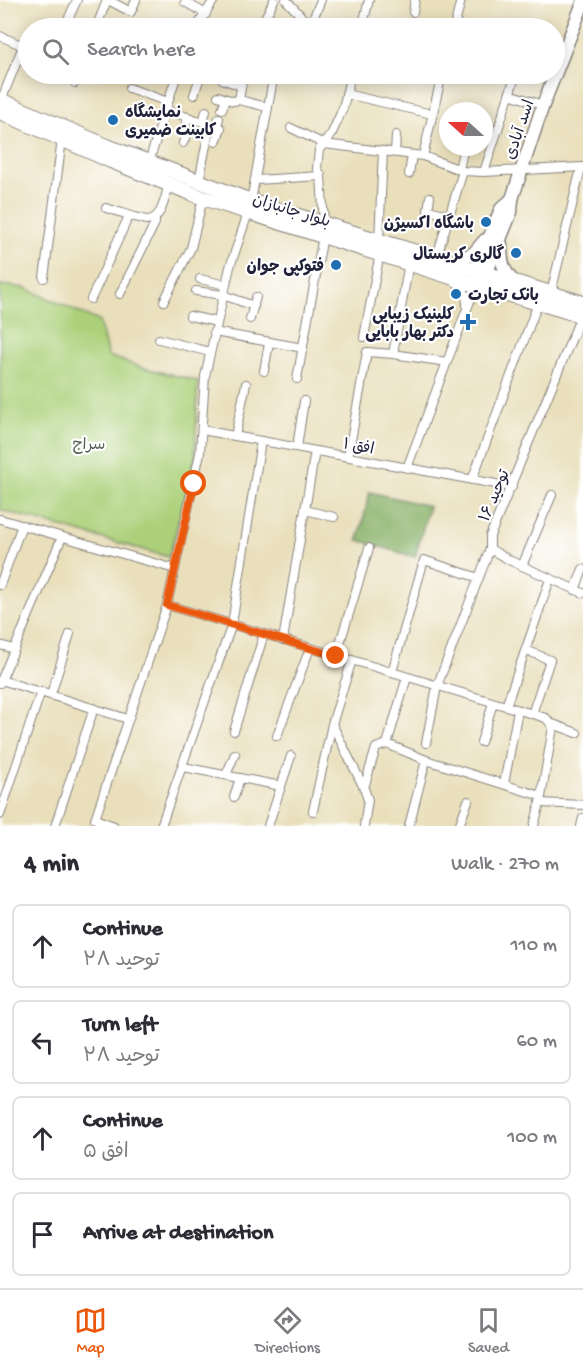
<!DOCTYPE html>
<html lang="en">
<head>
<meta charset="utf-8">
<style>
  body { margin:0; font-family:"Gochi Hand","Playpen Sans Arabic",sans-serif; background:#f2f2f3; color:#2b2b33 }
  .compass { position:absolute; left:439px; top:102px; width:54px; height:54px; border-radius:50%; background:#fff; box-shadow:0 3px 15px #0003; rotate:291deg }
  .stop { position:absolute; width:18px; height:18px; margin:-14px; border:4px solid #ea580c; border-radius:50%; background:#fff }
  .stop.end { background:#ea580c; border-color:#fff; box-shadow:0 2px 6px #0008 }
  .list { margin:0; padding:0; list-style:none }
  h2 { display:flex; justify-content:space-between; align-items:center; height:78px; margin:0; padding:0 24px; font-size:26px }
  h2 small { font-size:20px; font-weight:400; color:#7c7c81 }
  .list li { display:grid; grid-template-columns:39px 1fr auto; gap:18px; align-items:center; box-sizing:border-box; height:84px; margin:0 12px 12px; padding:0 12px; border:2px solid #e1e1e2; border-radius:9px }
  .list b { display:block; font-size:22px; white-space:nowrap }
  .list p { margin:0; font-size:20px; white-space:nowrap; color:#7c7c81 }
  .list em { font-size:20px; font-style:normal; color:#7c7c81 }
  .icon { flex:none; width:33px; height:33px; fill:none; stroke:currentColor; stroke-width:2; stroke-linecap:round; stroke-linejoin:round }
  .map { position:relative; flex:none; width:583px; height:826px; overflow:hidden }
  .search { position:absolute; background:#fff; box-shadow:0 3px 15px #0003; left:18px; right:18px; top:18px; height:66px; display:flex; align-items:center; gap:15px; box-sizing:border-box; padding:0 21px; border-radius:33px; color:#7c7c81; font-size:22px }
  .sheet { height:462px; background:#fff }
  nav { display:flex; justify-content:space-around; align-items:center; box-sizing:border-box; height:84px; border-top:2px solid #e1e1e2; background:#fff; font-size:16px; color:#7c7c81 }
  nav a { display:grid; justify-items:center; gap:3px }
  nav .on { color:#ea580c }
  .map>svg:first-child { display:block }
  .green { fill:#acd079; stroke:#67795a; stroke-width:1.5 }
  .forest { fill:#89b269; stroke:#566a52; stroke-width:1.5 }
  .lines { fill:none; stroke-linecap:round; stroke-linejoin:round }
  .street-casing { stroke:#86807b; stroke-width:10 }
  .primary-casing { stroke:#86807b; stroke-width:15 }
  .highway-casing { stroke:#86807b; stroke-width:16 }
  .street { stroke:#fff; stroke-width:8 }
  .primary { stroke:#fff; stroke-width:12 }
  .highway { stroke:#fff; stroke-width:14 }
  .route { stroke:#ea580c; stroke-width:8 }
  .poi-dot { fill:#1f6fb2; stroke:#fff; stroke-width:2 }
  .labels { text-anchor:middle; stroke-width:4.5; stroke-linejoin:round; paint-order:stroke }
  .poi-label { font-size:16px; font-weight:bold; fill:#22223b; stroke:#fff; text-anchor:end }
  .street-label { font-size:16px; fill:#22223b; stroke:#fff }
  .park-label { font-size:16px; fill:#525f51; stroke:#fff }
</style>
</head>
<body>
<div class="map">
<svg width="583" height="826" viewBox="0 0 583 826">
  <rect width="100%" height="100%" fill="#fff"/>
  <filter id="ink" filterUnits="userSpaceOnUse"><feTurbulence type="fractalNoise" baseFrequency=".0167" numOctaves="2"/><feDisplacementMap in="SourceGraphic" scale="12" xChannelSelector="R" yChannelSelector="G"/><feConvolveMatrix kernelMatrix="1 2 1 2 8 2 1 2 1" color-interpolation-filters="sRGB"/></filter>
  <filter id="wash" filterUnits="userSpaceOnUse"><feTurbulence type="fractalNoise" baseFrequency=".008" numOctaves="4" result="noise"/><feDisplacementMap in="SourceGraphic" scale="24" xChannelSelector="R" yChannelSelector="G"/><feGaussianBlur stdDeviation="1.35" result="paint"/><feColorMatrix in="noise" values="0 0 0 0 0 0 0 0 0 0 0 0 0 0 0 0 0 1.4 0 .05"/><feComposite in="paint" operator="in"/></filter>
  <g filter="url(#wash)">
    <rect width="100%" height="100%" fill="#e9dfbb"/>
    <!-- green -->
    <polygon class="green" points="0,285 25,288 99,321 108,356 144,368 198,381 195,459 169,557 0,510"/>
    <!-- forest -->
    <polygon class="forest" points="370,492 429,506 415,557 358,540"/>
  </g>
  <g filter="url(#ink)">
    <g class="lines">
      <defs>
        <g id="street">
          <polyline points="108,0 131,12 136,0"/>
          <polyline points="286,0 301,16 309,28"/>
          <polyline points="185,2 206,14"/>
          <polyline points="413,12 415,0"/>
          <polyline points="64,28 77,0"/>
          <polyline points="96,28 107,0"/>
          <polyline points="196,28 214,0"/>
          <polyline points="260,28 274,0"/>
          <polyline points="309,28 321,0"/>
          <polyline points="362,28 369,0"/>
          <polyline points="454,28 461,0"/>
          <polyline points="0,36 28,48"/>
          <polyline points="243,76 239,100 267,107"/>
          <polyline points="222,79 241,86"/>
          <polyline points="75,83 79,74"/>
          <polyline points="129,88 168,102"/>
          <polyline points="346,94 432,114"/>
          <polyline points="509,94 543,105"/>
          <polyline points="194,95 201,74"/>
          <polyline points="218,96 233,101 239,100"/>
          <polyline points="1,101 23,46"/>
          <polyline points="222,109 226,99"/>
          <polyline points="166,110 221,128 216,142"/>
          <polyline points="203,122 206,111"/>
          <polyline points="217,127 219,118"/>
          <polyline points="291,128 324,144 423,156 463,171 484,172 583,167"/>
          <polyline points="183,143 187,134 184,131 188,117"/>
          <polyline points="395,153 396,135"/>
          <polyline points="423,156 442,74"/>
          <polyline points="149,162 177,74"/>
          <polyline points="459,169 462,156"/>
          <polyline points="484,172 516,74"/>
          <polyline points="409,174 412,155"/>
          <polyline points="256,180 321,176"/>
          <polyline points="199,181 210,125"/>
          <polyline points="430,197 428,210 449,215"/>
          <polyline points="251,201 272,85"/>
          <polyline points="106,208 132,216"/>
          <polyline points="324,224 321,176 317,168 319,150 332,133 343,108 351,74"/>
          <polyline points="379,241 383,151"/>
          <polyline points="436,259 463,171"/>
          <polyline points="44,278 62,139"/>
          <polyline points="200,279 226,285"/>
          <path d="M456,282C464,289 467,295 467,306"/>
          <polyline points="196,291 223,295 254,306"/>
          <polyline points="551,293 581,168"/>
          <polyline points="120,294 155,223 155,218"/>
          <path d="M91,299L128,218C136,215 139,219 147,220C163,220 165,195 169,184"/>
          <polyline points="164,301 191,248 203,198"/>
          <polyline points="190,316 217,322"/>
          <polyline points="250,319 256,297"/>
          <polyline points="214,332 303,348"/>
          <polyline points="364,337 380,253"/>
          <polyline points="159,339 210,352"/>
          <polyline points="393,354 447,362"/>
          <polyline points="264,371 269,343"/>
          <polyline points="297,379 323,236"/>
          <polyline points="202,430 512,487"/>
          <polyline points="235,436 246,384"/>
          <polyline points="297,447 304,401"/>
          <polyline points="348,457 367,352 393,354 409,262"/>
          <polyline points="407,468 476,285"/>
          <polyline points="472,480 538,303"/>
          <polyline points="305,510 334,517"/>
          <polyline points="0,519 175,569"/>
          <polyline points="490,549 511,561 583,593"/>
          <polyline points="522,566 552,495"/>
          <polyline points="0,585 22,525"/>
          <polyline points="575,590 583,569"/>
          <polyline points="167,605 546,718 553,727 540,803 534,826"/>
          <polyline points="283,640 315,451"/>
          <polyline points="0,645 14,649"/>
          <polyline points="526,650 550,660 532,714"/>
          <polyline points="336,656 369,548"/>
          <polyline points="392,672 424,560 479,578"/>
          <polyline points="1,680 128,719"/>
          <polyline points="0,683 62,537"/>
          <polyline points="51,694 70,634"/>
          <polyline points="506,706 550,579"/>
          <polyline points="550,723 577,733"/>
          <polyline points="332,724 364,788 368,800 364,826"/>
          <polyline points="234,731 264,634"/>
          <polyline points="277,736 310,648"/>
          <polyline points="481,742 493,703"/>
          <polyline points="426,743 437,686 490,549 490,536 581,316"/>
          <polyline points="387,744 407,677"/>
          <polyline points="183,767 281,786"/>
          <polyline points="226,775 235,754"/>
          <polyline points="504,784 518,710"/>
          <polyline points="364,788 376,748 387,744 426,760 541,796"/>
          <polyline points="234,797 240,778"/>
          <polyline points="540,803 583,805"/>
          <polyline points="313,811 332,724 352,660"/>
          <polyline points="0,815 41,691"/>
          <polyline points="55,826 94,708"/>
          <polyline points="114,826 95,819 167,605 200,453 205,376 230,267 248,213"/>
          <polyline points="161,826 232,624 261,441"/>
          <polyline points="268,826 291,756"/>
          <polyline points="409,826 426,760"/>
          <polyline points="459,826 468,801"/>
          <polyline points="581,826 583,818"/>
        </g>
        <g id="primary">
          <path d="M501,244C501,260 502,271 515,283"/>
          <polyline points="451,263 474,253 485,240"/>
          <polyline points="476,278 476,271 501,209 512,199"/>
          <polyline points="481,280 486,274 511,212 512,199 543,105 583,3"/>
        </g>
        <g id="highway">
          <polyline points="0,100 107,146 259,204 583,303"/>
          <polyline points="0,112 111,161 203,198 476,285 583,316"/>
        </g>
      </defs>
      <!-- street casing -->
      <use href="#street" class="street-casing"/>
      <!-- primary casing -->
      <use href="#primary" class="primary-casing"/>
      <!-- highway casing -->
      <use href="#highway" class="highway-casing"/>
      <!-- street -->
      <use href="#street" class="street"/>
      <!-- primary -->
      <use href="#primary" class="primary"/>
      <!-- highway -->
      <use href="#highway" class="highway"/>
    </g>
  </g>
  <g class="lines" filter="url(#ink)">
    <!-- route -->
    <polyline class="route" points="194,484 167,605 336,656"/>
  </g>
  <!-- markers -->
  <g class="poi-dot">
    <circle cx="113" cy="120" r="6"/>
    <circle cx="486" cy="222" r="6"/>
    <circle cx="516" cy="253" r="6"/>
    <circle cx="336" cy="265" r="6"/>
    <circle cx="456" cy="294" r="6"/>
    <path d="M465 313h6v6h6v6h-6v6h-6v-6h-6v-6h6z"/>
  </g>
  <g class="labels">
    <!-- poi labels -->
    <g class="poi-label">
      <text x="125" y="117" text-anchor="start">نمایشگاه<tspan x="125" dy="18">کابینت ضمیری</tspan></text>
      <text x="474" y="228">باشگاه اکسیژن</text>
      <text x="504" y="259">گالری کریستال</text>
      <text x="324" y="271">فتوکپی جوان</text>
      <text x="468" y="300" text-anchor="start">بانک تجارت</text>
      <text x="454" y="319">کلینیک زیبایی<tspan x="454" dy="18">دکتر بهار بابایی</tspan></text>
    </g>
    <!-- street labels -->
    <g class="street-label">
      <text transform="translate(518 129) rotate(-71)" y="6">اسد آبادی</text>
      <text transform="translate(292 209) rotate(17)" y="6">بلوار جانبازان</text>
      <text transform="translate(359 445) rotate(11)" y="6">افق ۱</text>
      <text transform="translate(493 495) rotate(-67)" y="6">توحید ۱۶</text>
    </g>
    <!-- park labels -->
    <g class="park-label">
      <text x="89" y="449">سراج</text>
    </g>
  </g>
</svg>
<svg class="compass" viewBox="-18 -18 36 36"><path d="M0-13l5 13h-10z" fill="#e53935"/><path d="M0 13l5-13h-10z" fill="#7c7c81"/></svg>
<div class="stop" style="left:194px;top:484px"></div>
<div class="stop end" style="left:336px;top:656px"></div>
<div class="search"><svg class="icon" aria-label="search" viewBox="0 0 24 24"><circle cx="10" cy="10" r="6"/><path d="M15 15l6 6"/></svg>Search here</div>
</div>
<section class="sheet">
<h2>4 min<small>Walk · 270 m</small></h2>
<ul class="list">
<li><svg class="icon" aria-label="ahead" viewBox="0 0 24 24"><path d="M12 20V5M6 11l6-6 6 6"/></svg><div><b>Continue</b><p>توحید ۲۸</p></div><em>110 m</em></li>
<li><svg class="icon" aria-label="left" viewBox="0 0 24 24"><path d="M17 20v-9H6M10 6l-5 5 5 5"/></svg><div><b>Turn left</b><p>توحید ۲۸</p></div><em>60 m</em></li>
<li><svg class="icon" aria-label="ahead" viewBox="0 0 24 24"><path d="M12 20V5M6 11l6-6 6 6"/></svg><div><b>Continue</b><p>افق ۵</p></div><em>100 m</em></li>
<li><svg class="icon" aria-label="arrive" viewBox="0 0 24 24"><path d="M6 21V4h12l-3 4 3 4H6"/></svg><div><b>Arrive at destination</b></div></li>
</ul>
</section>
<nav>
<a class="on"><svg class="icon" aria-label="map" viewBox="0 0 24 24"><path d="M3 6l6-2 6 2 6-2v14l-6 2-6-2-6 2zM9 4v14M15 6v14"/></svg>Map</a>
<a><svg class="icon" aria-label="directions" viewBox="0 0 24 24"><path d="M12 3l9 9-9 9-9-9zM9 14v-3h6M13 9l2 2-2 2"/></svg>Directions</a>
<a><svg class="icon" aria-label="saved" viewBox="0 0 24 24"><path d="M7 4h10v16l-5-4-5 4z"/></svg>Saved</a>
</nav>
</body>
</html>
